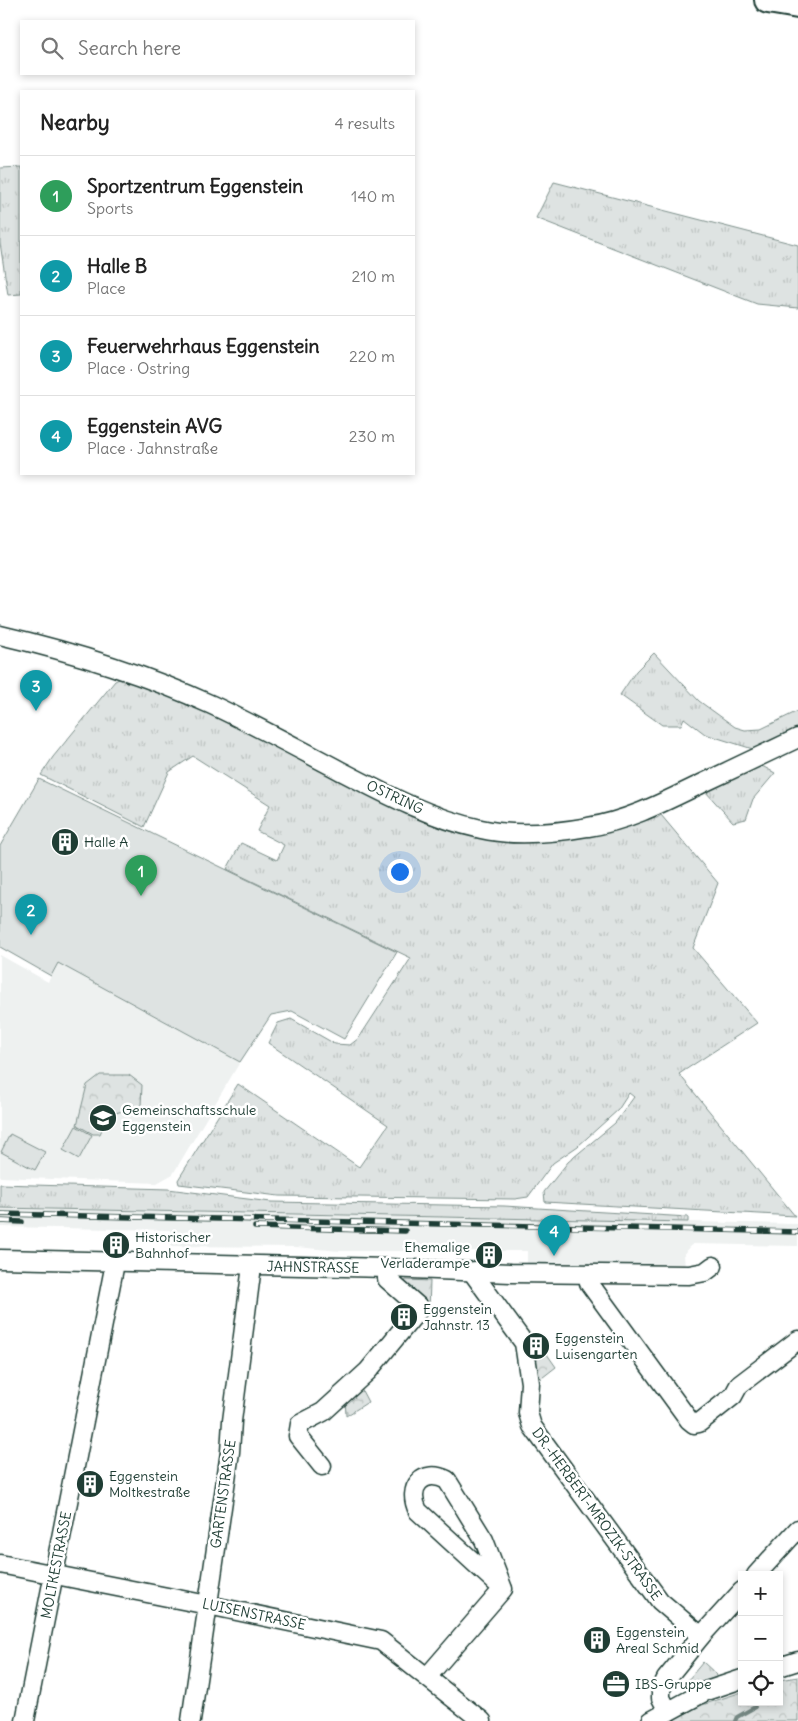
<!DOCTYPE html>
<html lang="en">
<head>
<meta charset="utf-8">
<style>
  body { margin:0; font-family:Delius,sans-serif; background:#f6f6f6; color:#222 }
  .controls { position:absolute; right:15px; bottom:15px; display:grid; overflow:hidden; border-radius:0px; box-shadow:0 2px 8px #0003 }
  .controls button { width:45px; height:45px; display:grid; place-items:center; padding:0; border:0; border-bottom:1px solid #e0e0e0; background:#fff; color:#222; font:25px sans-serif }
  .you { position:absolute; left:399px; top:871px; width:18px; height:18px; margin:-12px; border:4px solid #fff; border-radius:50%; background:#1a73e8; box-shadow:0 0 0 8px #1a73e833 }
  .badge { display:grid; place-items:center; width:32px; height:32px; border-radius:50%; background:#2563eb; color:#fff; font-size:16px; font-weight:700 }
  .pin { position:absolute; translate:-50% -41px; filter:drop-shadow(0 1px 2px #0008) }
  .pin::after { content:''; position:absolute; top:26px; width:18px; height:15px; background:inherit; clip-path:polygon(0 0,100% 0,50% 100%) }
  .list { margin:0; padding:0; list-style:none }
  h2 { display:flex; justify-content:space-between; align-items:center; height:65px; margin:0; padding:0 20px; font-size:21px }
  h2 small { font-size:16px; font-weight:400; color:#767676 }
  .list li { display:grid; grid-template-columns:32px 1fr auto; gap:15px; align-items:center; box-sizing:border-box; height:80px; padding:0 20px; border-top:1px solid #e0e0e0 }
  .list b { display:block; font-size:19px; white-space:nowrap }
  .list p { margin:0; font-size:16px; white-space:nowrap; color:#767676 }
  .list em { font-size:16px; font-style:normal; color:#767676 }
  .icon { flex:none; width:28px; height:28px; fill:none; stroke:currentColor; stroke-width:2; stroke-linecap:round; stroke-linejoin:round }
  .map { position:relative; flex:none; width:798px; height:1721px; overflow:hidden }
  .search { position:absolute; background:#fff; box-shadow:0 2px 8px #0003; left:20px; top:20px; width:395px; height:55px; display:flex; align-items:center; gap:12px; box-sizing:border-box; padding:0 18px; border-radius:0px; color:#767676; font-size:19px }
  .panel { position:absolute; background:#fff; box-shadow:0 2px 8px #0003; left:20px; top:90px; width:395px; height:385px; border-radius:0px }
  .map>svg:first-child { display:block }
  .built { fill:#eef1f0 }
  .grass { fill:url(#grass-tufts); stroke:#7e908b }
  .forest { fill:url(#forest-crowns); stroke:#7e908b }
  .garden { fill:#dee3e2; stroke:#7e908b }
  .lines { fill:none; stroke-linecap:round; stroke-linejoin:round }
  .stream { stroke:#758883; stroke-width:4 }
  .minor-casing { stroke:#1f3d34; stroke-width:21 }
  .highway-casing { stroke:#1f3d34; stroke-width:30 }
  .minor { stroke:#fff; stroke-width:18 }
  .highway { stroke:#fff; stroke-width:26 }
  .rail-casing { stroke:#1f3d34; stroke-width:5.5 }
  .rail { stroke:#fff; stroke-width:4; stroke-dasharray:11; stroke-linecap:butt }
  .labels { text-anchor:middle; stroke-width:5; stroke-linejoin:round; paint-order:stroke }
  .street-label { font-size:14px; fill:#1f3d34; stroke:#fff }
  .poi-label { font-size:14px; fill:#1f3d34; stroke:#fff; text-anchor:start }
</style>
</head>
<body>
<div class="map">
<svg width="798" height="1721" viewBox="0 0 798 1721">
  <defs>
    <pattern id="grass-tufts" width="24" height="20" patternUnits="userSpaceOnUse" patternTransform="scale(1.25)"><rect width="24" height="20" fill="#dee3e2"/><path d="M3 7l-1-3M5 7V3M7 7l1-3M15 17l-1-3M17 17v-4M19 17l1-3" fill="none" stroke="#bec4c2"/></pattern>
    <pattern id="forest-crowns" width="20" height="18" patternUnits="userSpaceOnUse" patternTransform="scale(1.25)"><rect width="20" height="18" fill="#dee3e2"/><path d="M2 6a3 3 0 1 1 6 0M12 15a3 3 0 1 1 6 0" fill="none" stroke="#bec4c2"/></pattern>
  </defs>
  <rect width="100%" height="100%" fill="#fff"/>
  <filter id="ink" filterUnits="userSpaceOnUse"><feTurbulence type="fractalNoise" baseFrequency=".02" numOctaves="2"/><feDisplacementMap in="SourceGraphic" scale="10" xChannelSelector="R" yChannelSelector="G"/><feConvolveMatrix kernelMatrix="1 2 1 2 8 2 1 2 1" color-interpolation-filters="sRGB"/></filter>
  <g filter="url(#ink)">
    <!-- built -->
    <g class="built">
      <polygon points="0,955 48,982 58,963 240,1062 173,1174 157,1183 0,1177"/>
      <polygon points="0,1209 798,1224 798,1246 693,1244 689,1247 684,1254 685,1268 527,1263 527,1251 340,1251 296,1247 171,1246 170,1230 0,1227"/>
    </g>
    <!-- grass -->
    <g class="grass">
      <polygon points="21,167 21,294 8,295 0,243 0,168"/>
      <polygon points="554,182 798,245 798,308 757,304 536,218"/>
      <polygon points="654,653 699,701 735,727 745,730 761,729 798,711 798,730 756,750 705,734 684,718 681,725 662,725 620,695 636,671"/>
      <polygon points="121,678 165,691 476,835 646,817 657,818 661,815 718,883 693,948 757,1023 679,1074 795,1216 545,1202 544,1192 568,1162 615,1123 634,1097 629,1093 618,1110 578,1146 553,1163 528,1197 515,1199 279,1196 179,1184 178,1180 238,1084 359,1167 388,1125 268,1043 278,1023 291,1019 335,1044 350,1045 359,1038 411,958 227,869 241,843 277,860 284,845 257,831 270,805 193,756 169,772 144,827 41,775 53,757 115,681"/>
      <polygon points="762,766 775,773 753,799 746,819 733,822 705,791 754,767"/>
      <polygon points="0,1184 168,1189 271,1202 504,1206 688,1217 688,1222 0,1208"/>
      <polygon points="703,1662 717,1675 716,1677 685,1690 684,1689 683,1686"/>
    </g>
    <!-- forest -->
    <g class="forest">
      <polygon points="100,1075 129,1075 142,1085 141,1106 108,1115 100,1134 93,1134 77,1125 87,1085"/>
      <polygon points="406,1280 430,1281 429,1311 401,1287"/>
      <polygon points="542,1347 556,1367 538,1381 536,1362"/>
      <polygon points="359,1385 368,1402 346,1416 345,1398"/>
      <polygon points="798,1677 798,1721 671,1721 702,1705 742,1692 742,1702 779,1702 779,1680"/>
    </g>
    <!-- garden -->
    <g class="garden">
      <polygon points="39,779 397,952 344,1039 292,1011 271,1015 240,1062 58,963 51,976 0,947 0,846"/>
      <polygon points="76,1126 92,1135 79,1159 63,1150"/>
      <polygon points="10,1134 45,1152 35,1170 1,1152"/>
    </g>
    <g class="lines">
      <!-- stream -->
      <polyline class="stream" points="735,1721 737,1717 755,1707"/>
      <defs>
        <g id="minor">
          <path d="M0,635C73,652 144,674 212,705C255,725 297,748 339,770C385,794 430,818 481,829C516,837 554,833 588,827C628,821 666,801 701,784C733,769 766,753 798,738"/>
          <polyline points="0,1259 387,1268 511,1273 689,1275 705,1272 713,1266"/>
          <polyline points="475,1271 475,1276 524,1343 530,1383 528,1413 532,1426 660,1601 701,1636"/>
          <polyline points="589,1274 589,1283 689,1420 694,1424 699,1423 733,1396 739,1385 798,1340"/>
          <polyline points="322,1466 298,1436 300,1424 323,1412 368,1371 420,1308 387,1279 387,1268"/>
          <polyline points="0,1564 208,1605 381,1641 482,1721"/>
          <polyline points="756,1575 798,1529"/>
          <polyline points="779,1667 798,1661"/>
          <path d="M427,1677L503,1589L484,1540L447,1480C423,1468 406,1487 418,1511L503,1589"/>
          <polyline points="668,1711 661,1698 661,1689 666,1679 701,1636 742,1591"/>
          <polyline points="25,1721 115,1263"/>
          <polyline points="191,1721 230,1452 232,1421 252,1266"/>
          <polyline points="651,1721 706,1691 742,1679"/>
        </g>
        <polyline id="highway" points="768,0 798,5"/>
      </defs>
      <!-- minor casing -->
      <use href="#minor" class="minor-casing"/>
      <!-- highway casing -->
      <use href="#highway" class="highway-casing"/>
      <!-- minor -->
      <use href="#minor" class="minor"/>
      <!-- highway -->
      <use href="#highway" class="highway"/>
      <defs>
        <g id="rail">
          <polyline points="0,1214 798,1232"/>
          <polyline points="0,1221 22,1222"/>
          <polyline points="255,1227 405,1231"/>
        </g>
      </defs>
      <!-- rail casing -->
      <use href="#rail" class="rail-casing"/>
      <!-- rail -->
      <use href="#rail" class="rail"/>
    </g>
  </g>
  <!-- icons -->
  <defs>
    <symbol id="building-disc" viewBox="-11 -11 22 22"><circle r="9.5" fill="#1f3d34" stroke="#fff"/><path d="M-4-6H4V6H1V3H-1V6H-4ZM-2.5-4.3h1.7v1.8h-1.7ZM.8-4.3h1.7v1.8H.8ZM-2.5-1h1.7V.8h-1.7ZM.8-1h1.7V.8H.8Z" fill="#fff"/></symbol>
    <symbol id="school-disc" viewBox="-11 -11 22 22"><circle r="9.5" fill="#1f3d34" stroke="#fff"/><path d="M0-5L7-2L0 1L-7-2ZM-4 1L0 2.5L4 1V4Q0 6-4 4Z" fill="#fff"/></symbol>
    <symbol id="office-disc" viewBox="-11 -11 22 22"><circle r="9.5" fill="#1f3d34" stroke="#fff"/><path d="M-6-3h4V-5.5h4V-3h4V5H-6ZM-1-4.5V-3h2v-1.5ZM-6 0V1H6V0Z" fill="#fff"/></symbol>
  </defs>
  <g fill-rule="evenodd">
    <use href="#building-disc" x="49" y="826" width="32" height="32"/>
    <use href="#school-disc" x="87" y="1102" width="32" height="32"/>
    <use href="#building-disc" x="100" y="1229" width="32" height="32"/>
    <use href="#building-disc" x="473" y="1239" width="32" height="32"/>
    <use href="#building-disc" x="388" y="1301" width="32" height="32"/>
    <use href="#building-disc" x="520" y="1330" width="32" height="32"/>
    <use href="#building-disc" x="74" y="1468" width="32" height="32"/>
    <use href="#building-disc" x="581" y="1624" width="32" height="32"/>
    <use href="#office-disc" x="600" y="1668" width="32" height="32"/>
  </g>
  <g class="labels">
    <!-- street labels -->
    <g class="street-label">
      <text transform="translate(395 797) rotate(25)" y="5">OSTRING</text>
      <text transform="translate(313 1267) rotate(1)" y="5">JAHNSTRASSE</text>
      <text transform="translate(223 1494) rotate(-82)" y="5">GARTENSTRASSE</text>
      <text transform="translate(597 1514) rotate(54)" y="5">DR.-HERBERT-MROZIK-STRASSE</text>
      <text transform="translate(56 1565) rotate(-79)" y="5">MOLTKESTRASSE</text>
      <text transform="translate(254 1614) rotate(12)" y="5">LUISENSTRASSE</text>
    </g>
    <!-- poi labels -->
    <g class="poi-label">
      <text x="84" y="847">Halle A</text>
      <text x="122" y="1115">Gemeinschaftsschule<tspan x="122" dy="16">Eggenstein</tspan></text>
      <text x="135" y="1242">Historischer<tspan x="135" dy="16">Bahnhof</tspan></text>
      <text x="470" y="1252" text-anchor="end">Ehemalige<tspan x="470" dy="16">Verladerampe</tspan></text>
      <text x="423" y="1314">Eggenstein<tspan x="423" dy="16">Jahnstr. 13</tspan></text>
      <text x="555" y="1343">Eggenstein<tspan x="555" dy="16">Luisengarten</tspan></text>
      <text x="109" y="1481">Eggenstein<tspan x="109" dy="16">Moltkestraße</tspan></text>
      <text x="616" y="1637">Eggenstein<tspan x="616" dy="16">Areal Schmid</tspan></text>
      <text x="635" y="1689">IBS-Gruppe</text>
    </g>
  </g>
</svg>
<div class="controls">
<button>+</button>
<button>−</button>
<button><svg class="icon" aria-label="locate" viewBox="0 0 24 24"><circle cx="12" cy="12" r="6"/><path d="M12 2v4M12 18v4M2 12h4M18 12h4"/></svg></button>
</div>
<div class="you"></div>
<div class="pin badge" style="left:141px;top:896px;background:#2e9e5b">1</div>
<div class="pin badge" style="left:31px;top:935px;background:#0f9aa8">2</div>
<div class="pin badge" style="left:36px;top:711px;background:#0f9aa8">3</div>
<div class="pin badge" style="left:554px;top:1256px;background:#0f9aa8">4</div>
<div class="search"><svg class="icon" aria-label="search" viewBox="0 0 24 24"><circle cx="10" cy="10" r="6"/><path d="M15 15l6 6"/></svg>Search here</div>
<section class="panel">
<h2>Nearby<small>4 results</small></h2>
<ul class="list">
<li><span class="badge" style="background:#2e9e5b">1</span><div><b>Sportzentrum Eggenstein</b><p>Sports</p></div><em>140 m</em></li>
<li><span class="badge" style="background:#0f9aa8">2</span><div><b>Halle B</b><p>Place</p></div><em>210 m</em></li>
<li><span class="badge" style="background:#0f9aa8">3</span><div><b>Feuerwehrhaus Eggenstein</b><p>Place · Ostring</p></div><em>220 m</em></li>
<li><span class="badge" style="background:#0f9aa8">4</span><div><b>Eggenstein AVG</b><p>Place · Jahnstraße</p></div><em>230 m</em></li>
</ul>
</section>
</div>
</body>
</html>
